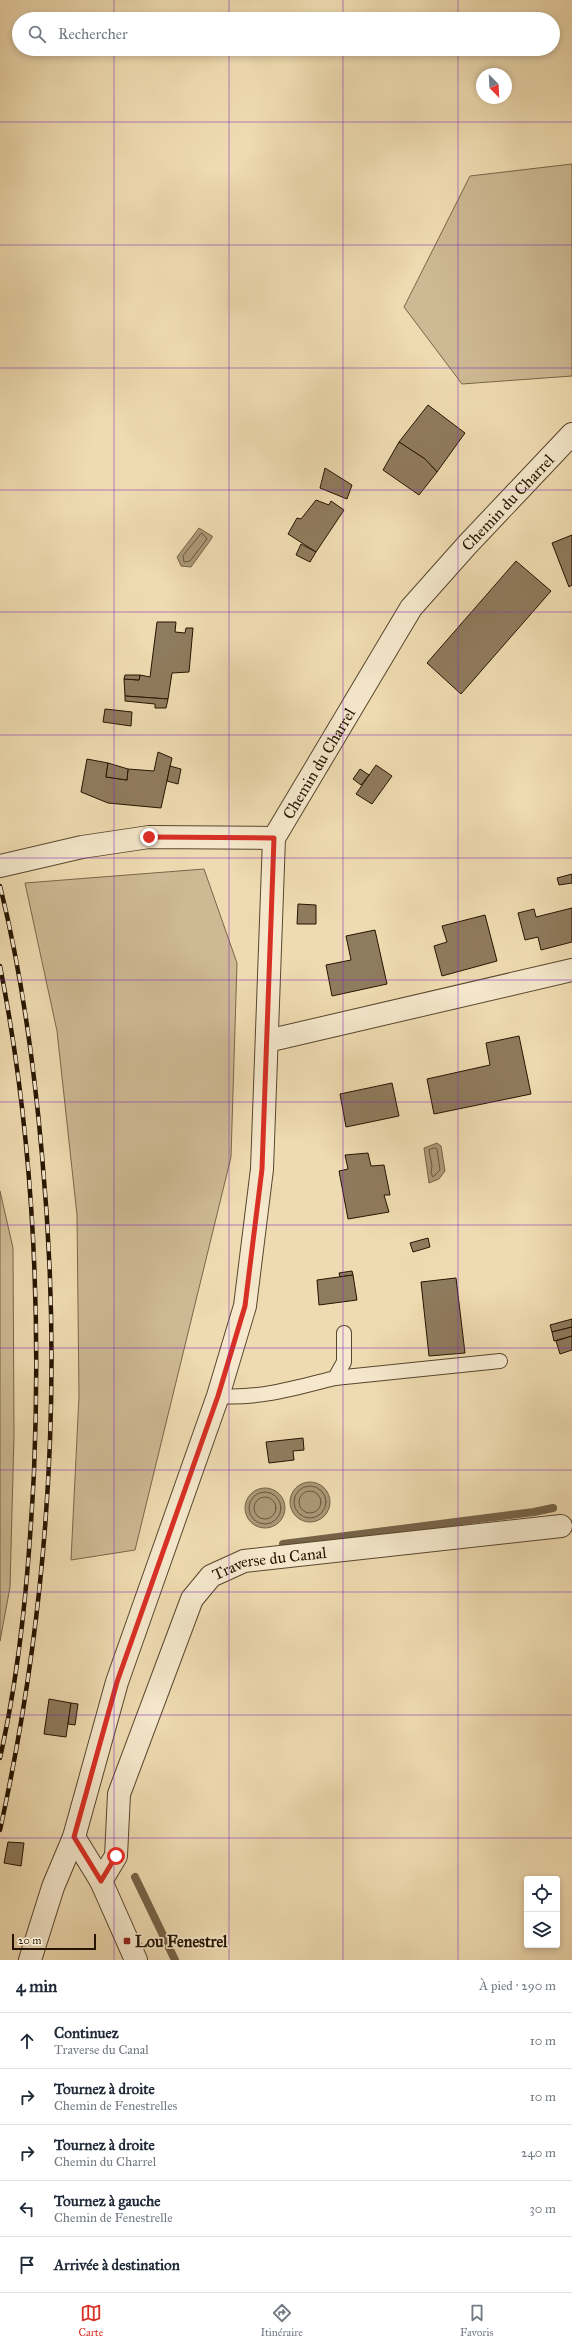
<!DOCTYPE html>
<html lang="fr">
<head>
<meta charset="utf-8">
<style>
  body { margin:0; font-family:"IM FELL Great Primer",serif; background:#f2f2f3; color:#1f2937 }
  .controls { position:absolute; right:12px; bottom:12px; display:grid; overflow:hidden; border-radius:4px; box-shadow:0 2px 6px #0003 }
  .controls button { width:36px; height:36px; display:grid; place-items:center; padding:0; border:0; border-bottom:1px solid #e0e1e3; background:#fff; color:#1f2937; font:20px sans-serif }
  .compass { position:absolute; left:476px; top:68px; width:36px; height:36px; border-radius:50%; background:#fff; box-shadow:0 2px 6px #0003; rotate:156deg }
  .scale { position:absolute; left:12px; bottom:10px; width:84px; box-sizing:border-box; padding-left:4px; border:2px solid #261401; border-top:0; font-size:11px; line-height:14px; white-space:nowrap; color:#261401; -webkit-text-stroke:3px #f5e8cc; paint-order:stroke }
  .stop { position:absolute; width:12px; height:12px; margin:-9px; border:3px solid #d93025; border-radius:50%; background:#fff }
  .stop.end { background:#d93025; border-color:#fff; box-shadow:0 1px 4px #0008 }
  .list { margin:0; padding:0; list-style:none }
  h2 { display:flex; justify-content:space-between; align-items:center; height:52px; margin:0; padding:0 16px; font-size:17px }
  h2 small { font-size:13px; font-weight:400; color:#747a83 }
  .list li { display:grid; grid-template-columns:26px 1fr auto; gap:12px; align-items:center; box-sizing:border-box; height:56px; padding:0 16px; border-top:1px solid #e0e1e3 }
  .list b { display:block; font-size:15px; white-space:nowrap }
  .list p { margin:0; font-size:13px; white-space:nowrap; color:#747a83 }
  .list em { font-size:13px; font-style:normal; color:#747a83 }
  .icon { flex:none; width:22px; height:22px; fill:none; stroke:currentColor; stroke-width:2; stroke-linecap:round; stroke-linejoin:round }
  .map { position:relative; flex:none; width:572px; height:1960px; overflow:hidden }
  .search { position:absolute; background:#fff; box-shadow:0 2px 6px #0003; left:12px; right:12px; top:12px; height:44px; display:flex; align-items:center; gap:10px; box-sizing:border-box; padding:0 14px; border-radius:22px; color:#747a83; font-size:15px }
  .sheet { height:332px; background:#fff }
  nav { display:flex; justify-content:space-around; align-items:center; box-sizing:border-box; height:56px; border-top:1px solid #e0e1e3; background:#fff; font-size:11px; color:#747a83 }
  nav a { display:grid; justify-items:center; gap:2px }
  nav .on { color:#d93025 }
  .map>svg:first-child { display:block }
  .green { fill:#cdb993; stroke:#7a664a }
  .water { fill:#ab9775; stroke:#766347 }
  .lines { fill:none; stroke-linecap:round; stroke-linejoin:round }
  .shore { stroke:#68563b; stroke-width:1 }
  .stream { stroke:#766347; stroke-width:8 }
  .building { fill:#8f7b5d; stroke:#261401 }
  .service-casing { stroke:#58462d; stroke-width:16 }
  .minor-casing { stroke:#58462d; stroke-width:24 }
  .tertiary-casing { stroke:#58462d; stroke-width:24 }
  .service { stroke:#f5e8cc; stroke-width:14 }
  .minor { stroke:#f5e8cc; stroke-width:22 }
  .tertiary { stroke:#f5e8cc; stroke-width:22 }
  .rail-casing { stroke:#261401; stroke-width:4.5 }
  .rail { stroke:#f5e8cc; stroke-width:3; stroke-dasharray:9; stroke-linecap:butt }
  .route { stroke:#d93025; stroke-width:5 }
  .grid { fill:none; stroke:#7b2cbf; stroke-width:1; stroke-opacity:0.55 }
  .poi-dot { fill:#8f2418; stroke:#f5e8cc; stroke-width:1.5 }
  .labels { text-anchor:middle; stroke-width:3.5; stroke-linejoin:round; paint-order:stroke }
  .street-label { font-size:16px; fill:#261401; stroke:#f5e8cc }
  .poi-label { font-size:16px; font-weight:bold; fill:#261401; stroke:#f5e8cc; text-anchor:start }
</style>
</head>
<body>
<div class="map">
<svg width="572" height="1960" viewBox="0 0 572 1960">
  <rect width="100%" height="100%" fill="#efdbb1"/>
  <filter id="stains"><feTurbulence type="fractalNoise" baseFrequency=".005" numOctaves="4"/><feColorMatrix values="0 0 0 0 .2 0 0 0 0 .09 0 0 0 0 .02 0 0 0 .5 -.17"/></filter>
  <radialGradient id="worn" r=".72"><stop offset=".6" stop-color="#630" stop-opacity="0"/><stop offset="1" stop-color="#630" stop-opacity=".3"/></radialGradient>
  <!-- green -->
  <g class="green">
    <polygon points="572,164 572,376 462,384 404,307 470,176"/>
    <polygon points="204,869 237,963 231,1157 135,1550 71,1560 79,1396 77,1215 57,1031 25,883"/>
    <polygon points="0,1191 13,1248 14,1436 10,1587 0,1641"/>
  </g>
  <!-- water -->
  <g class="water">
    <polygon points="199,528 212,536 212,538 191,567 181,566 177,557"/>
    <polygon points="437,1143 441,1146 445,1171 439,1179 429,1183 424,1148"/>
    <circle cx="310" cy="1502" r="20"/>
    <circle cx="265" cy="1508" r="20"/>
  </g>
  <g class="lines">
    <!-- shore -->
    <g class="shore">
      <polygon points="202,533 207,539 190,561 184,562 183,556"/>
      <polygon points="435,1148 437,1149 440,1170 433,1177 431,1173 432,1166 429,1150"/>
      <circle cx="310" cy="1502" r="16"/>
      <circle cx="310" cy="1502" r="11"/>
      <circle cx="265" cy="1508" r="16"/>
      <circle cx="265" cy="1508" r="11"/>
    </g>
    <!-- stream -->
    <g class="stream">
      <polyline points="283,1544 534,1512 553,1508"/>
      <polyline points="135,1877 175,1960"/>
    </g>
  </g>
  <!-- building -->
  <g class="building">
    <polygon points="428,405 465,433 437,472 425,459 399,442"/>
    <polygon points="399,442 425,459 437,472 419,495 383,470"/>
    <polygon points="325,468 352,485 347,499 320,488"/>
    <polygon points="316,500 329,505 331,501 344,510 316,552 288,534 297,518 301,519"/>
    <polygon points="572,535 572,585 569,587 552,543"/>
    <polygon points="301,544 316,552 310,562 296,555"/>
    <polygon points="516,561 551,591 461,694 427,663"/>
    <polygon points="157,622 176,622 175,632 185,633 186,628 193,628 189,672 172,673 168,699 125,696 124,679 139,680 140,675 150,677"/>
    <polygon points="125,675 140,675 139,680 124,679"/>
    <polygon points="125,696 168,699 166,708 155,708 155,704 125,701"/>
    <polygon points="105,709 132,712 131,726 103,722"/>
    <polygon points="158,752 172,758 161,808 108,803 81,792 87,759 108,763 106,777 127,780 128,769 154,771"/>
    <polygon points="108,763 128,769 127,780 106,777"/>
    <polygon points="376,765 392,776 372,804 356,794"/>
    <polygon points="170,766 181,769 178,784 167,781"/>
    <polygon points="360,769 369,775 361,785 353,779"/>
    <polygon points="572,874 572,883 559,885 557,878"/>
    <polygon points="298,904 316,905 316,924 297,924"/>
    <polygon points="572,908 572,942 541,950 538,937 525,940 518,913 534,909 536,917"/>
    <polygon points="485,915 497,961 442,976 434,946 447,942 442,926"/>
    <polygon points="375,930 387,984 332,996 326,965 351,960 346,936"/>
    <polygon points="519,1036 531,1094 434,1114 427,1079 490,1065 486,1043"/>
    <polygon points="392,1083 399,1116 346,1127 340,1094"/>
    <polygon points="368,1153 371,1166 384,1165 390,1195 384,1195 389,1212 348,1219 339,1171 348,1169 345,1155"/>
    <polygon points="428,1238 430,1247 413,1252 410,1243"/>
    <polygon points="352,1271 353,1275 340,1277 339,1273"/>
    <polygon points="353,1275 357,1300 319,1305 317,1280"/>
    <polygon points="456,1278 465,1353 429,1356 421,1282"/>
    <polygon points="572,1319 572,1327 552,1332 550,1325"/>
    <polygon points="572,1327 572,1336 554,1341 552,1332"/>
    <polygon points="572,1336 572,1350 560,1354 556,1341"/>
    <polygon points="303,1438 304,1450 293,1451 294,1460 269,1463 266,1442"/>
    <polygon points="49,1699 71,1703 66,1737 44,1734"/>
    <polygon points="71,1703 78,1704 75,1725 68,1724"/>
    <polygon points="8,1842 24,1843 21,1866 4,1863"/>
  </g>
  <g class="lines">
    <defs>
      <g id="service">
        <polyline points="335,1378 500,1361"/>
        <path d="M218,1396C260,1399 295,1388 335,1378L344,1362V1333"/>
      </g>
      <g id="minor">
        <polyline points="0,866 82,847 149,837 274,838"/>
        <polyline points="267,1041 572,970"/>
        <path id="s1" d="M101,1881L116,1856L119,1794L192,1599L211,1576L244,1561L561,1526"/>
      </g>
      <g id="tertiary">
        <polyline points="74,1837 101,1881 136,1960"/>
        <path id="s2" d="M30,1960L53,1887L74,1837L117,1682L218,1396L245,1306L262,1169L274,838L411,608L467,545L572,434"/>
      </g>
    </defs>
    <!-- service casing -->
    <use href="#service" class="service-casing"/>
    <!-- minor casing -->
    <use href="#minor" class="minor-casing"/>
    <!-- tertiary casing -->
    <use href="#tertiary" class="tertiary-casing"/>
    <!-- service -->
    <use href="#service" class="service"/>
    <!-- minor -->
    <use href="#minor" class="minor"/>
    <!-- tertiary -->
    <use href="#tertiary" class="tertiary"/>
    <defs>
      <g id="rail">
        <path d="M0,886C22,974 34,1064 42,1155C63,1381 49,1608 0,1830"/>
        <path d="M0,966C33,1134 41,1302 34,1472C29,1568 21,1665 0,1758"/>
      </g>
    </defs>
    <!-- rail casing -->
    <use href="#rail" class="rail-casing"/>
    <!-- rail -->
    <use href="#rail" class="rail"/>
  </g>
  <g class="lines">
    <!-- route -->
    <polyline class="route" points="116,1856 101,1881 74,1837 117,1682 218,1396 245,1306 262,1169 274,838 149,837"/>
  </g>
  <!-- grid -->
  <path class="grid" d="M114,0V19M229,0V19M343,0V19M458,0V19M114,49V1960M229,49V1960M343,49V1960M458,49V1960M0,122H572M0,245H572M0,368H572M0,490H572M0,612H572M0,735H572M0,858H572M0,980H572M0,1102H572M0,1225H572M0,1348H572M0,1470H572M0,1592H572M0,1715H572M0,1838H572"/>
  <!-- markers -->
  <rect class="poi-dot" x="123" y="1937" width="8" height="8" rx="2"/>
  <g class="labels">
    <!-- street labels -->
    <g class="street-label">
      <text dy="6" stroke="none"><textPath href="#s2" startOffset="1569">Chemin du Charrel</textPath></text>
      <text dy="6" stroke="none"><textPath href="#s2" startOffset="1245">Chemin du Charrel</textPath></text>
      <text dy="6" stroke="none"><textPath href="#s1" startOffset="390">Traverse du Canal</textPath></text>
    </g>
    <!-- poi labels -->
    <g class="poi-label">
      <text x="135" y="1947">Lou Fenestrel</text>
    </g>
  </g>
  <rect width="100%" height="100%" filter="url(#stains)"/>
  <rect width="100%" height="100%" fill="url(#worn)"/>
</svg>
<div class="controls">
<button><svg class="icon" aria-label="locate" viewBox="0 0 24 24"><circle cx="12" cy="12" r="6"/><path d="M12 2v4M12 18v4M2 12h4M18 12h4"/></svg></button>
<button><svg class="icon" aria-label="layers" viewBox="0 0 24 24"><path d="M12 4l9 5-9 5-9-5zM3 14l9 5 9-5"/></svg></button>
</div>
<svg class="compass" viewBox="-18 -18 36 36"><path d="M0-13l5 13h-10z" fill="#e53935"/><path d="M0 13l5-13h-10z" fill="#747a83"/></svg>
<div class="scale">20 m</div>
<div class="stop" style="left:116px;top:1856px"></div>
<div class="stop end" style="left:149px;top:837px"></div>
<div class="search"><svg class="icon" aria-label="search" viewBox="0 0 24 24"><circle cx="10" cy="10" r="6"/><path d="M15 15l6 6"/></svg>Rechercher</div>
</div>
<section class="sheet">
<h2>4 min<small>À pied · 290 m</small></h2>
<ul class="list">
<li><svg class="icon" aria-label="ahead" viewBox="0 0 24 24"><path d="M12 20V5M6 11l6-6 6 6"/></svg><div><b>Continuez</b><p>Traverse du Canal</p></div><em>10 m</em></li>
<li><svg class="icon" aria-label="right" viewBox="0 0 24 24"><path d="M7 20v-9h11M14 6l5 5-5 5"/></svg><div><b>Tournez à droite</b><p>Chemin de Fenestrelles</p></div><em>10 m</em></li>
<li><svg class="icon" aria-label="right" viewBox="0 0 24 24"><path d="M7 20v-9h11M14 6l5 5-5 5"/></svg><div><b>Tournez à droite</b><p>Chemin du Charrel</p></div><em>240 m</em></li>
<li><svg class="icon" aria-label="left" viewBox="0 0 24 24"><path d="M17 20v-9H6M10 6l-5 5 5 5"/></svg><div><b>Tournez à gauche</b><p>Chemin de Fenestrelle</p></div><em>30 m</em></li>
<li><svg class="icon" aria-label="arrive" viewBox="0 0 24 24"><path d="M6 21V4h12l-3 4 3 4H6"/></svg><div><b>Arrivée à destination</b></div></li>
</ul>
</section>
<nav>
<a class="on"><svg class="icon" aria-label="map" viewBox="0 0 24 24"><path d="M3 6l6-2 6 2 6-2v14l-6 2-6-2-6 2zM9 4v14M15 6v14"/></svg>Carte</a>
<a><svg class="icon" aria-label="directions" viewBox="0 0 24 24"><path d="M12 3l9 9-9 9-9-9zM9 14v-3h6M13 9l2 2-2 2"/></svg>Itinéraire</a>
<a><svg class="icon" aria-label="saved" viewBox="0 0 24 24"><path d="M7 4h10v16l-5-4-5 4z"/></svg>Favoris</a>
</nav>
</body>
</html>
